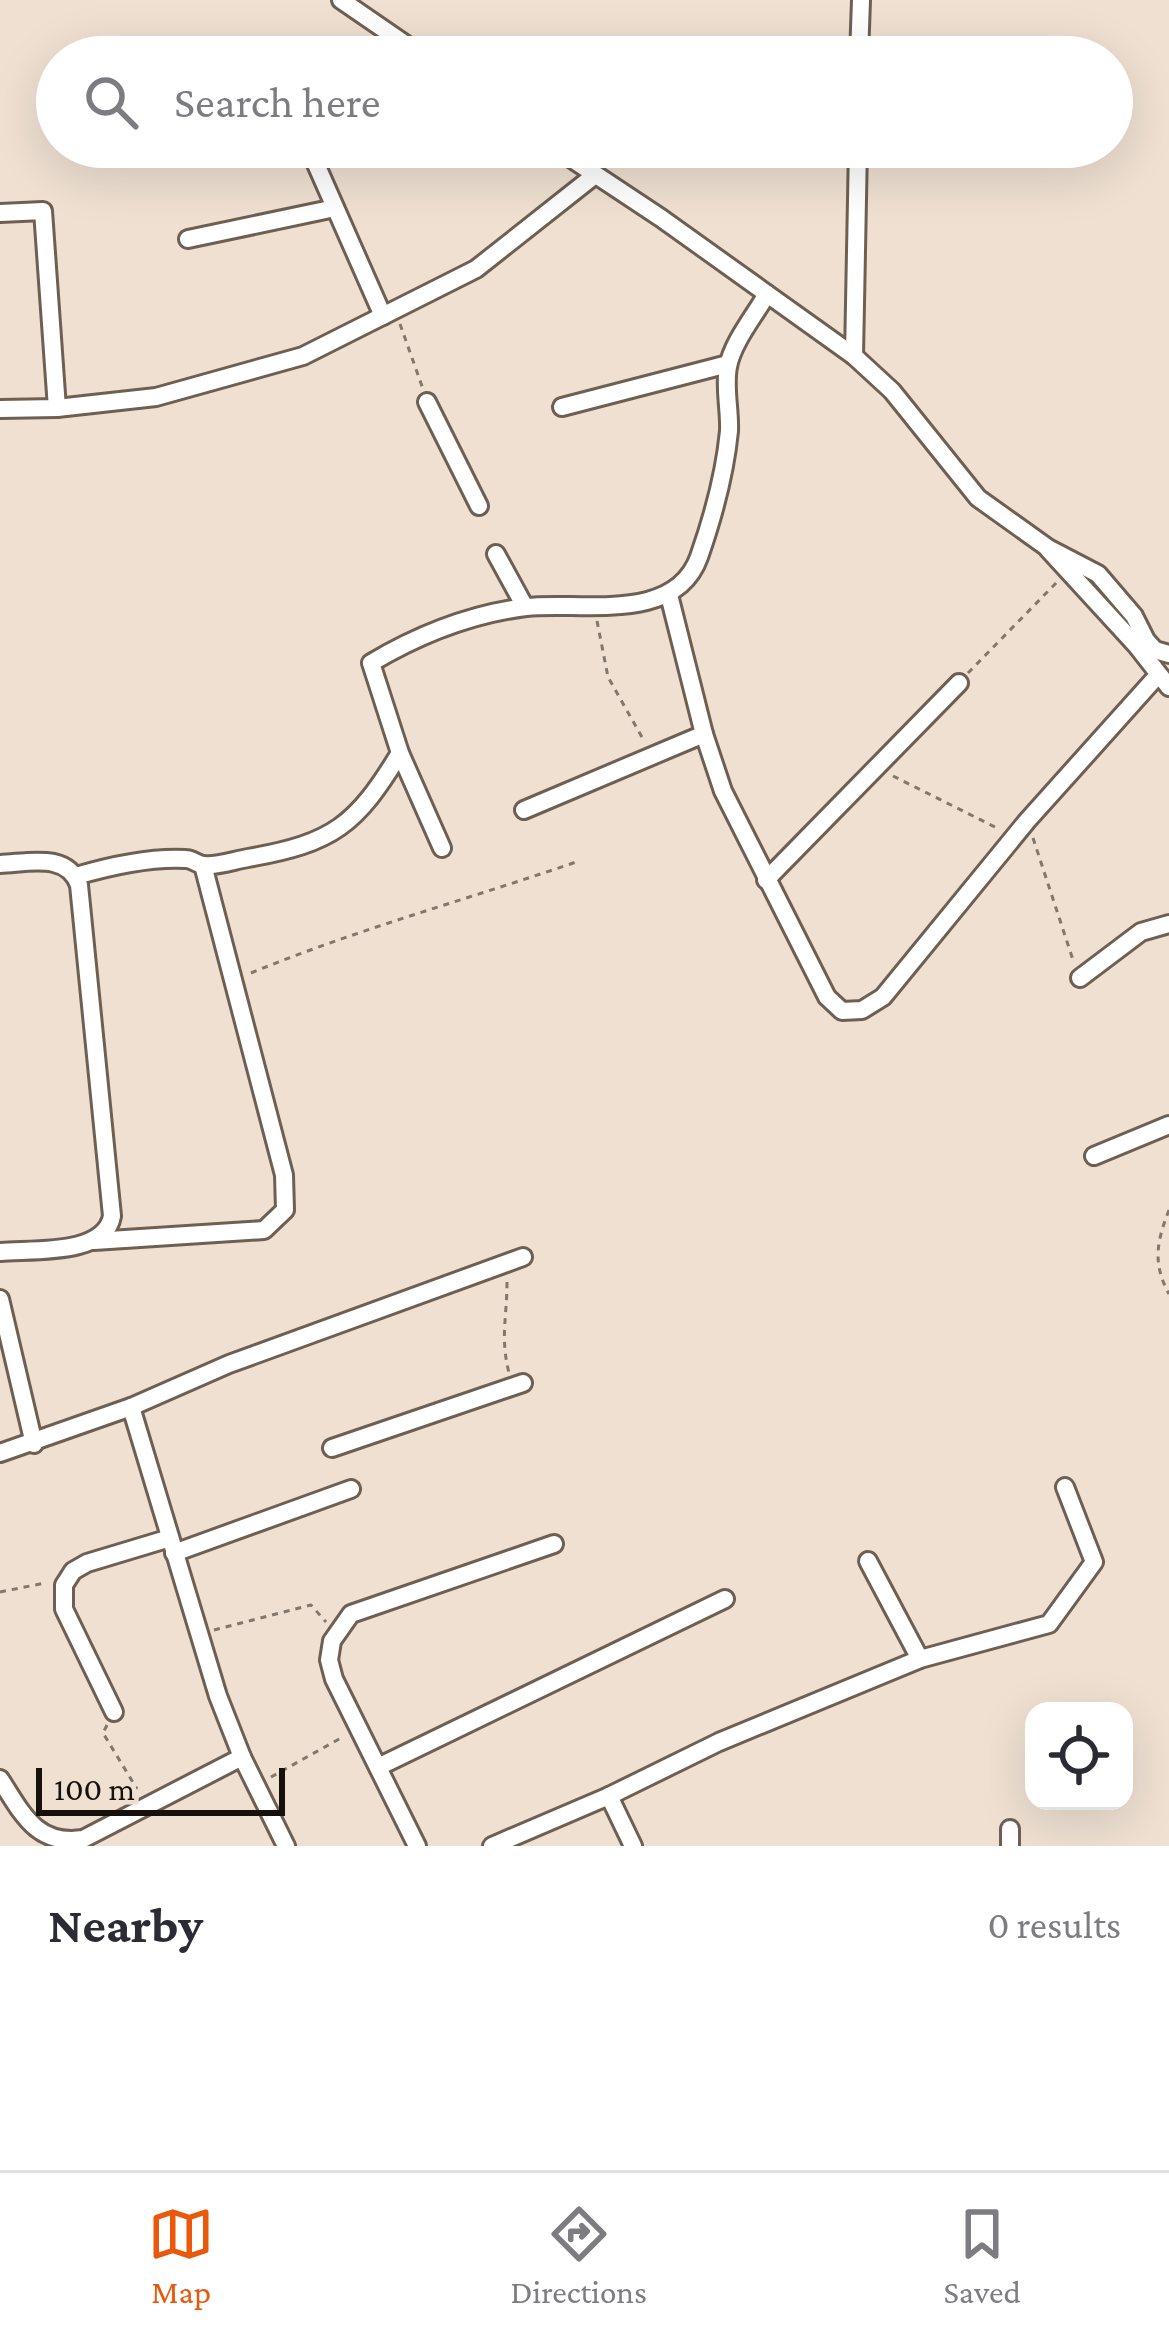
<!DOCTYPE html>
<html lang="en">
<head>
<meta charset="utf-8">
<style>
  body { margin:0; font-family:"Crimson Pro",serif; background:#f7f7f7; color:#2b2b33 }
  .controls { position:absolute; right:36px; bottom:36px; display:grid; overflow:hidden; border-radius:24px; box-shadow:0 12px 48px #0002 }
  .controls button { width:108px; height:108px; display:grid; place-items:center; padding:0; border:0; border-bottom:3px solid #e1e1e2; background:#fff; color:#2b2b33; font:60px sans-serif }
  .scale { position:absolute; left:36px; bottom:30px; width:249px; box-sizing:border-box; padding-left:12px; border:6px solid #16110c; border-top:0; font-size:33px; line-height:42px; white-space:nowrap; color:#16110c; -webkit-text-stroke:9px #efe0d1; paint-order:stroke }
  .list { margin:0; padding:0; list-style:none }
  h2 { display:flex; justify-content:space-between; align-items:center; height:156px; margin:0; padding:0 48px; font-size:51px }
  h2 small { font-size:39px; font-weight:400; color:#7c7c81 }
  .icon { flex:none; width:66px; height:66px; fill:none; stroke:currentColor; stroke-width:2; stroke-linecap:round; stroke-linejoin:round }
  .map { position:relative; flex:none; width:1169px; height:1846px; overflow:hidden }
  .search { position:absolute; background:#fff; box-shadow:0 12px 48px #0002; left:36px; right:36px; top:36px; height:132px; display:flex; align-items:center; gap:30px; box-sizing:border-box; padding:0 42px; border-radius:66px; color:#7c7c81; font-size:45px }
  .sheet { height:324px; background:#fff }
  nav { display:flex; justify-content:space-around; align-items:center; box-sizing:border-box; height:168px; border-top:3px solid #e1e1e2; background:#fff; font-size:33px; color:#7c7c81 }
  nav a { display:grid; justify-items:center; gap:6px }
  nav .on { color:#ea580c }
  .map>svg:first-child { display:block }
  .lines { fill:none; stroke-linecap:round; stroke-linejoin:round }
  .minor-casing { stroke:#6d6053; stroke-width:22 }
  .path { stroke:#81776d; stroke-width:3; stroke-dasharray:6 6; stroke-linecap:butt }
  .minor { stroke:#fff; stroke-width:16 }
</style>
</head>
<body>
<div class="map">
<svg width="1169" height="1846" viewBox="0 0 1169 1846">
  <rect width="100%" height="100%" fill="#efe0d1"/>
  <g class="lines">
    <defs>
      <g id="minor">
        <polyline points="341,0 424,57"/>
        <polyline points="859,57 861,0"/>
        <polyline points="554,147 661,218 854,356 892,391 978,498 1048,548 1098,574 1134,616 1146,640 1155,650 1169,654"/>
        <polyline points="312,155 383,316"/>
        <polyline points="0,213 43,211 57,408"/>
        <polyline points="188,239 335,208"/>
        <polyline points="854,356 858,147"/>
        <polyline points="427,402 479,506"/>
        <polyline points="562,407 728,364"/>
        <polyline points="0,409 57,408 156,397 303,356 476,269 595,175"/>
        <polyline points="1048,549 1136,645 1169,687"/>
        <polyline points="496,554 525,607"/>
        <polyline points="669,595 704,734 723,791 827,997 842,1011 862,1010 883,997 1027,821 1158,675"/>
        <polyline points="524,810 704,734"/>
        <path d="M442,848L400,753L371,663C418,635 471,614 526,607C581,601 675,624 699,557C713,517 725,473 729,431C730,410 724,387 728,367C732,343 755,315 767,294"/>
        <path d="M0,864C28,863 67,852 79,885L112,1216C105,1256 32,1249 0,1252"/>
        <path d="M76,876C110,866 150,857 186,859C192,859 197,864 203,865C216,867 235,860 248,858C334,843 356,825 400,753"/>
        <polyline points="766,880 959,683"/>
        <polyline points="1080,978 1141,932 1169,924"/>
        <polyline points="1094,1156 1169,1125"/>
        <polyline points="94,1241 264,1230 285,1210 284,1175 203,865"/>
        <polyline points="0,1299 34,1444"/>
        <polyline points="131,1407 218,1696 242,1757 286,1846"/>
        <polyline points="332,1448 523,1383"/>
        <polyline points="0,1453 131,1407 229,1364 523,1257"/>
        <polyline points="174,1553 351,1489"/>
        <polyline points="868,1561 920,1659"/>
        <polyline points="114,1712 64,1609 64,1585 73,1571 87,1563 170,1538"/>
        <polyline points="378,1767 725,1599"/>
        <path d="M0,1779C22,1813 36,1846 83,1839L242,1757"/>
        <polyline points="609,1796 633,1846"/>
        <polyline points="1010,1829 1010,1846"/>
        <polyline points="417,1846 334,1679 329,1660 332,1641 351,1614 554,1544"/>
        <polyline points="492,1846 609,1796 719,1742 920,1659 1049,1624 1094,1562 1065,1487"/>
      </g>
    </defs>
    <!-- minor casing -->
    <use href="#minor" class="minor-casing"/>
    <!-- path -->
    <g class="path">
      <polyline points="400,324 423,389"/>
      <polyline points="597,621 608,677 643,739"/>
      <polyline points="968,673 1058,581"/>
      <polyline points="893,776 997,828"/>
      <polyline points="1033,838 1073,960"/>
      <path d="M251,973C358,929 469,899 579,861"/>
      <path d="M1169,1210C1157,1241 1152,1263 1169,1294"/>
      <path d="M507,1282C507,1318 500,1337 509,1373"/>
      <polyline points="0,1592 45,1583"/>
      <polyline points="214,1630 311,1605 326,1622"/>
      <polyline points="107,1725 103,1733 137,1789"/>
      <polyline points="271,1777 341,1738"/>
    </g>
    <!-- minor -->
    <use href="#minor" class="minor"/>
  </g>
</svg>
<div class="controls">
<button><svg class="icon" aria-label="locate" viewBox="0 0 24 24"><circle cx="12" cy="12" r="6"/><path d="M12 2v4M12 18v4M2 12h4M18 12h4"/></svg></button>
</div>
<div class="scale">100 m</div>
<div class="search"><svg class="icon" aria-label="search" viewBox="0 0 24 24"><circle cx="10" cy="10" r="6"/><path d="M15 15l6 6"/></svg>Search here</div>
</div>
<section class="sheet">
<h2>Nearby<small>0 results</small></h2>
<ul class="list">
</ul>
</section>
<nav>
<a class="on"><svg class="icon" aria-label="map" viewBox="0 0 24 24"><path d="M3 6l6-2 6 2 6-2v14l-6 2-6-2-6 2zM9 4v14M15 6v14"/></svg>Map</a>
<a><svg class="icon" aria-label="directions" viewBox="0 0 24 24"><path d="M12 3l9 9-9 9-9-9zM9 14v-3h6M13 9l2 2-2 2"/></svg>Directions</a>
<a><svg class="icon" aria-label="saved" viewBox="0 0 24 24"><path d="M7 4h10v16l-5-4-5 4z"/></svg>Saved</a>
</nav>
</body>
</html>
